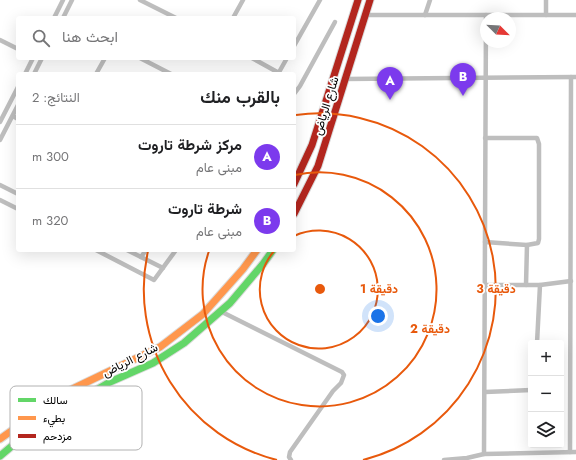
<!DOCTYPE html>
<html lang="ar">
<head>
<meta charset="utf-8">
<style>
  body { margin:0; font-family:Jost,Vazirmatn,sans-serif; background:#f6f6f6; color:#202124; direction:rtl }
  .controls { position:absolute; right:12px; bottom:12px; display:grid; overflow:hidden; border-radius:4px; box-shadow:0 4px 16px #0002 }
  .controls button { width:36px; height:36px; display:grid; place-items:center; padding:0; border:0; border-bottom:1px solid #e0e0e0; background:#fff; color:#202124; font:20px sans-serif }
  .compass { position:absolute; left:480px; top:12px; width:36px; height:36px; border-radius:50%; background:#fff; box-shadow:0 4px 16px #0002; rotate:114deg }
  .you { position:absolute; left:378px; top:316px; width:14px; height:14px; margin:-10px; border:3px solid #fff; border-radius:50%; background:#1a73e8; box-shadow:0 0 0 6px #1a73e833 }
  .badge { display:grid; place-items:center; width:26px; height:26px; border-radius:50%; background:#7c3aed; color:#fff; font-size:13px; font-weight:700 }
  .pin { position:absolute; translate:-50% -33px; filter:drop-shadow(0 1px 2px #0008) }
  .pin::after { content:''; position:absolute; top:21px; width:14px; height:12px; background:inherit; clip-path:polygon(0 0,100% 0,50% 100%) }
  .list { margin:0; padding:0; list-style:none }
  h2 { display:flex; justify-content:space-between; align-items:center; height:52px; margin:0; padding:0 16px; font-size:17px }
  h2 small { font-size:13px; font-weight:400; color:#757577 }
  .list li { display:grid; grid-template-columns:26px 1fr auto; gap:12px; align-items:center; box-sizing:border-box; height:64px; padding:0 16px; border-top:1px solid #e0e0e0 }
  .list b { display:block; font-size:15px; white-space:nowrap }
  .list p { margin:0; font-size:13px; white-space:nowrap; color:#757577 }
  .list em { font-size:13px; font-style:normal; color:#757577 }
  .icon { flex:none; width:22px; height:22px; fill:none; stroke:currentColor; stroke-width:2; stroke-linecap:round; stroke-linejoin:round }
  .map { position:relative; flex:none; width:576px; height:460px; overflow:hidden; direction:ltr }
  .search { position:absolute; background:#fff; box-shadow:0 4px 16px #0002; left:16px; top:16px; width:280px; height:44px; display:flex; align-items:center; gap:10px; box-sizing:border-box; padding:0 14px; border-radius:4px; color:#757577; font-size:15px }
  .panel { position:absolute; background:#fff; box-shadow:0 4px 16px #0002; left:16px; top:72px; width:280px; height:180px; border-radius:4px; direction:rtl }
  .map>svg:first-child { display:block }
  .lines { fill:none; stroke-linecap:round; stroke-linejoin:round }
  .fast-casing { stroke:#dbdbdb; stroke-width:9 }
  .slow-casing { stroke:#dbdbdb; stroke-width:9 }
  .jam-casing { stroke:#dbdbdb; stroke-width:9 }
  .street { stroke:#bebebe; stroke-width:4.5 }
  .fast { stroke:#63d668; stroke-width:7 }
  .slow { stroke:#ff974d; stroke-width:7 }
  .jam { stroke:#b3261e; stroke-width:7 }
  .ring { fill:none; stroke:#e8590c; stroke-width:2 }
  .labels { text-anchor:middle; stroke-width:3.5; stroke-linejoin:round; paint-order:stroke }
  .street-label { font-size:12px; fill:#000; stroke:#fff }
  .key { fill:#fff; stroke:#b2b2b2; stroke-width:1 }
  .key-label { font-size:11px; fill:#000 }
  .centre { fill:#e8590c; stroke:#fff; stroke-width:2 }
  .ring-label { font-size:12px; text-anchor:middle; font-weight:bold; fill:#e8590c; stroke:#fff; stroke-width:3.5; stroke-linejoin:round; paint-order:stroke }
</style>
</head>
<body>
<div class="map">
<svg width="576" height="460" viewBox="0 0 576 460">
  <rect width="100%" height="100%" fill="#fff"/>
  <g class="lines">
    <defs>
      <polyline id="fast" points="0,456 38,424 110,382 153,363 184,343 230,303 263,264 273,250"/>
      <polyline id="slow" points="0,439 66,392 160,347 203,314 243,269 257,250"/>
      <g id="jam">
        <polyline points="294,184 312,145 358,0"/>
        <polyline points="294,214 318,166 370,0"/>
      </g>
    </defs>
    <!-- fast casing -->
    <use href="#fast" class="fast-casing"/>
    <!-- slow casing -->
    <use href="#slow" class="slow-casing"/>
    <!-- jam casing -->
    <use href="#jam" class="jam-casing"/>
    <!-- street -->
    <g class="street">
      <polyline points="140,0 176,18"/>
      <polyline points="365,15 576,15"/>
      <polyline points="425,15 430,0"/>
      <polyline points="546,15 546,0"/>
      <polyline points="54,18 63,0"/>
      <polyline points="63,18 72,0"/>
      <polyline points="233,18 243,0"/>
      <polyline points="0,40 18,49"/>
      <polyline points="294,46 320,0"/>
      <polyline points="140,58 171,74"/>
      <polyline points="252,58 279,73"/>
      <polyline points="25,74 33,58"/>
      <polyline points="34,74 42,58"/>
      <polyline points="96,74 105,58"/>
      <polyline points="278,74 287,58"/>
      <polyline points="345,79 576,77"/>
      <polyline points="294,94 300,86 335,22"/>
      <polyline points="13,116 18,119"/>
      <polyline points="0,122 18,87"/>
      <polyline points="0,140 18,105"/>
      <polyline points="0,185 18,194"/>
      <polyline points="0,200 18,209"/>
      <polyline points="485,242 527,245 538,243 539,239 539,144 537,138 485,138"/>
      <polyline points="96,250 154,280 176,250"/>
      <polyline points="127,250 141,257 146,250"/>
      <polyline points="141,257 163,268"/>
      <polyline points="485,285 540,285 571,281"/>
      <polyline points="526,285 527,245"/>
      <polyline points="220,311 342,372 344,375 341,383 333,391 290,452 289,457 291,460"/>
      <polyline points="537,343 540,285"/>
      <polyline points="485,392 531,390"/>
      <polyline points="570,452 571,77"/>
      <polyline points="484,454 486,15"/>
      <polyline points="444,460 467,458 484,454 576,452"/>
    </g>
    <!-- fast -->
    <use href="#fast" class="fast"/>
    <!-- slow -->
    <use href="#slow" class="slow"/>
    <!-- jam -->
    <use href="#jam" class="jam"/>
  </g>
  <!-- distance rings -->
  <g class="ring">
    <path d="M294 236A59 59 0 1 1 275 250"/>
    <path d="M295 175A117 117 0 1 1 209 251"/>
    <path d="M277 460A176 176 0 0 1 148 251M296 115A176 176 0 0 1 363 460"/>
  </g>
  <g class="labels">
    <!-- street labels -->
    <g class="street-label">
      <text transform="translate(326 106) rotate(-73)" y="4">شارع الرياض</text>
      <text transform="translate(130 360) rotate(-27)" y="4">شارع الرياض</text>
    </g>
  </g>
  <!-- legend -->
  <rect x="10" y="386" width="132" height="64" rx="6" class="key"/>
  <rect x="18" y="398" width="18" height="4" fill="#63d668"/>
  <rect x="18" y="416" width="18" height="4" fill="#ff974d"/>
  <rect x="18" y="434" width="18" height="4" fill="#b3261e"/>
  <g class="key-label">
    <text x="43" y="404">سالك</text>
    <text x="43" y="422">بطيء</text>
    <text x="43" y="440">مزدحم</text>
  </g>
  <circle cx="320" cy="289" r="6" class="centre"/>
  <g class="ring-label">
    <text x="379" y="293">1 دقيقة</text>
    <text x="496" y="293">3 دقيقة</text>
    <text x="430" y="333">2 دقيقة</text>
  </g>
</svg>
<div class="controls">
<button>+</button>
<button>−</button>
<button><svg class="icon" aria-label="layers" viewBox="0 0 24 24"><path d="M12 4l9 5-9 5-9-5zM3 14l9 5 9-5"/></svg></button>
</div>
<svg class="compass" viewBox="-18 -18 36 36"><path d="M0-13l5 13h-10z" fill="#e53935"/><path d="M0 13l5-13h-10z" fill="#757577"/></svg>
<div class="you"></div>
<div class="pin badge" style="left:390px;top:100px">A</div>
<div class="pin badge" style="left:463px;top:96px">B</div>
<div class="search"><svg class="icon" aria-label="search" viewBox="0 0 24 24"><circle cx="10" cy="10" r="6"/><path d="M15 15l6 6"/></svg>ابحث هنا</div>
<section class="panel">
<h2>بالقرب منك<small>النتائج: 2</small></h2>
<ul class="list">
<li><span class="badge">A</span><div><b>مركز شرطة تاروت</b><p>مبنى عام</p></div><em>300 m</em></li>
<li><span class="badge">B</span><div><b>شرطة تاروت</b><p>مبنى عام</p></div><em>320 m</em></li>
</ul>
</section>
</div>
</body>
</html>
